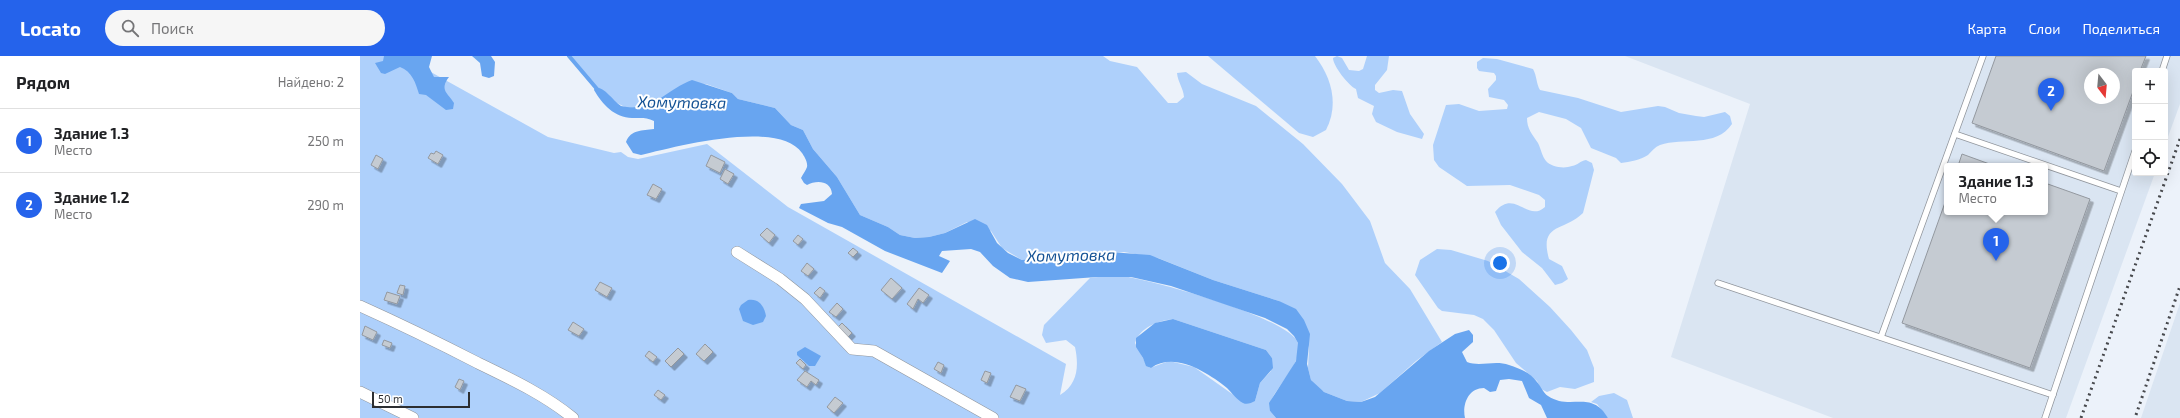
<!DOCTYPE html>
<html lang="ru">
<head>
<meta charset="utf-8">
<style>
  body { margin:0; font-family:"Exo 2",sans-serif; background:#f6f6f6; color:#202124 }
  .controls { position:absolute; right:12px; top:12px; display:grid; overflow:hidden; border-radius:4px; box-shadow:0 4px 16px #0002 }
  .controls button { width:36px; height:36px; display:grid; place-items:center; padding:0; border:0; border-bottom:1px solid #e0e0e0; background:#fff; color:#202124; font:20px sans-serif }
  .compass { position:absolute; left:1724px; top:12px; width:36px; height:36px; border-radius:50%; background:#fff; box-shadow:0 4px 16px #0002; rotate:164deg }
  .scale { position:absolute; left:12px; bottom:10px; width:98px; box-sizing:border-box; padding-left:4px; border:2px solid #2c2e31; border-top:0; font-size:11px; line-height:14px; white-space:nowrap; color:#2c2e31; -webkit-text-stroke:3px #fff; paint-order:stroke }
  .you { position:absolute; left:1140px; top:207px; width:14px; height:14px; margin:-10px; border:3px solid #fff; border-radius:50%; background:#1a73e8; box-shadow:0 0 0 6px #1a73e833 }
  .badge { display:grid; place-items:center; width:26px; height:26px; border-radius:50%; background:#2563eb; color:#fff; font-size:13px; font-weight:700 }
  .pin { position:absolute; translate:-50% -33px; filter:drop-shadow(0 1px 2px #0008) }
  .pin::after { content:''; position:absolute; top:21px; width:14px; height:12px; background:inherit; clip-path:polygon(0 0,100% 0,50% 100%) }
  .popup { position:absolute; left:1584px; top:107px; width:104px; height:52px; box-sizing:border-box; display:grid; place-content:center; border-radius:4px; background:#fff; filter:drop-shadow(0 1px 3px #0005); font-size:13px; white-space:nowrap; color:#757577 }
  .popup b { font-size:15px; color:#202124 }
  .popup::after { content:''; position:absolute; left:50%; top:100%; margin-left:-8px; border:8px solid transparent; border-top-color:#fff }
  .list { margin:0; padding:0; list-style:none }
  h2 { display:flex; justify-content:space-between; align-items:center; height:52px; margin:0; padding:0 16px; font-size:17px }
  h2 small { font-size:13px; font-weight:400; color:#757577 }
  .list li { display:grid; grid-template-columns:26px 1fr auto; gap:12px; align-items:center; box-sizing:border-box; height:64px; padding:0 16px; border-top:1px solid #e0e0e0 }
  .list b { display:block; font-size:15px; white-space:nowrap }
  .list p { margin:0; font-size:13px; white-space:nowrap; color:#757577 }
  .list em { font-size:13px; font-style:normal; color:#757577 }
  .icon { flex:none; width:22px; height:22px; fill:none; stroke:currentColor; stroke-width:2; stroke-linecap:round; stroke-linejoin:round }
  .map { position:relative; flex:none; width:1820px; height:362px; overflow:hidden }
  header { display:flex; align-items:center; gap:24px; box-sizing:border-box; height:56px; padding:0 20px; background:#2563eb; color:#fff }
  header strong { font-size:19px }
  nav { display:flex; gap:22px; margin-inline-start:auto; font-size:14px }
  .search { width:280px; height:36px; background:#f6f6f6; display:flex; align-items:center; gap:10px; box-sizing:border-box; padding:0 14px; border-radius:22px; color:#757577; font-size:15px }
  main { display:flex }
  aside { flex:1; background:#fff }
  .map>svg:first-child { display:block }
  .built { fill:#dae5f2; fill-rule:evenodd }
  .green { fill:#aed0fb; fill-rule:evenodd }
  .water { fill:#68a5f0 }
  .lines { fill:none; stroke-linecap:round; stroke-linejoin:round }
  .stream { stroke:#68a5f0; stroke-width:4 }
  .building { fill:#c5cbd2; stroke:#93989f; fill-rule:evenodd; filter:url(#shadow) }
  .service-casing { stroke:#90959c; stroke-width:7 }
  .minor-casing { stroke:#90959c; stroke-width:12 }
  .service { stroke:#fff; stroke-width:5.5 }
  .minor { stroke:#fff; stroke-width:11 }
  .rail { stroke:#47494d; stroke-width:3; stroke-dasharray:2 4; stroke-linecap:butt }
  .labels { text-anchor:middle; stroke-width:4; stroke-linejoin:round; paint-order:stroke }
  .water-label { font-size:16px; font-style:italic; fill:#145295; stroke:#fff }
</style>
</head>
<body>
<header>
<strong>Locato</strong>
<div class="search"><svg class="icon" aria-label="search" viewBox="0 0 24 24"><circle cx="10" cy="10" r="6"/><path d="M15 15l6 6"/></svg>Поиск</div>
<nav><a>Карта</a><a>Слои</a><a>Поделиться</a></nav>
</header>
<main>
<aside>
<h2>Рядом<small>Найдено: 2</small></h2>
<ul class="list">
<li><span class="badge">1</span><div><b>Здание 1.3</b><p>Место</p></div><em>250 m</em></li>
<li><span class="badge">2</span><div><b>Здание 1.2</b><p>Место</p></div><em>290 m</em></li>
</ul>
</aside>
<div class="map">
<svg width="1820" height="362" viewBox="0 0 1820 362">
  <defs>
    <filter id="shadow"><feDropShadow dx="3.5" dy="3.5" stdDeviation="0" flood-color="#0004"/></filter>
  </defs>
  <rect width="100%" height="100%" fill="#ecf2fa"/>
  <!-- built -->
  <g class="built">
    <path d="M1265,0H1820V48L1805,89V15H1775V117H1795L1706,362H1473L1311,301L1390,48ZM1730,18H1754V42H1730ZM1587,110H1685V156H1587Z"/>
    <polygon points="1820,247 1820,362 1781,362"/>
  </g>
  <!-- green -->
  <g class="green">
    <path d="M0,0H42L188,81L254,97L261,96L268,101L278,103L347,88L428,151L706,308L700,339C718,328 719,310 715,291L706,284L686,287L682,279L684,269L730,222C744,220 760,219 773,222C801,227 929,262 938,287C944,304 919,328 912,343C910,346 911,351 910,355L916,362H0ZM813,263L906,294L912,302L911,315L900,327L895,345L875,340L834,311L809,305L790,312L785,306L775,287C780,271 798,265 813,263Z"/>
    <path d="M209,0H743L750,5L777,11L808,47H817L824,41C823,31 818,27 817,17L826,16L842,28L896,50L943,88L982,128L1010,165L1025,207L1050,233L1082,286L1056,305L1020,337L1001,346L987,345L964,336L957,331L951,324L948,312L949,291L919,245L853,224L798,202L764,196L662,204L642,192L631,175L607,166L585,177L569,181L555,182L540,179L528,171L500,159L477,121L453,93L443,74L431,69L415,52L378,43L372,37L346,28L326,27L296,47L287,50L267,52L255,46L238,31H235Z"/>
    <path d="M848,0H955C972,22 979,49 966,74L953,81L939,77Z"/>
    <path d="M977,0L982,2L989,14L999,15L1003,13L1007,0H1029L1027,14L1015,29V34L1019,37L1033,34L1042,35L1050,58L1064,78L1062,83L1037,76L1016,66L1012,58L1014,50L998,42L996,33C989,30 973,10 973,2Z"/>
    <path d="M1123,2L1137,3L1173,13C1177,20 1176,27 1180,34L1218,42L1261,56L1298,50L1305,51L1319,57L1336,60L1344,61L1365,56L1370,60L1372,68C1356,92 1323,81 1300,89C1295,91 1292,95 1288,99C1280,104 1270,106 1261,107L1256,102L1231,92L1221,72L1206,63L1179,56L1167,62C1167,73 1172,78 1178,87C1181,93 1182,100 1186,105C1191,111 1204,113 1212,110C1218,109 1220,105 1226,104L1232,107L1234,114L1223,157C1203,176 1179,167 1189,203L1202,210L1208,223L1202,227L1195,229L1182,212L1162,196L1141,169L1135,156C1155,132 1167,167 1185,151V144L1179,139L1150,129L1107,130L1079,111L1074,104L1073,89L1086,49L1099,48L1119,55L1147,53L1148,49L1144,44L1129,41L1128,33L1136,24V20L1134,17L1119,15L1117,12V6Z"/>
    <polygon points="1077,193 1091,194 1128,205 1159,223 1190,251 1211,274 1227,294 1234,312 1234,326 1215,333 1200,331 1187,336 1181,333 1177,325 1156,307 1134,274 1123,263 1114,259 1082,255 1078,252 1055,219 1060,204"/>
    <polygon points="1254,337 1267,344 1273,362 1248,362 1237,348 1231,346 1239,340"/>
  </g>
  <!-- water -->
  <g class="water">
    <path d="M24,0H72L69,11L74,21H89C79,34 88,37 94,47L93,53L86,54L66,39L59,38C56,28 52,15 40,11L25,18L21,17L15,7L23,5Z"/>
    <polygon points="112,0 131,0 135,6 134,20 129,22 122,20 120,7"/>
    <path d="M332,24L372,37L378,43L415,52L431,69L443,74L453,93L477,121L500,159L528,171L540,179L555,182L569,181L585,177L615,163L627,169L637,187L648,197L662,204L737,195L790,199L853,224L919,245L936,253L944,264L950,278L947,308L951,324L964,336L987,345L1001,346L1015,341L1069,295L1095,278L1109,274L1113,279V286L1102,296L1107,306C1120,311 1135,304 1149,309C1160,313 1170,316 1177,326C1181,330 1183,337 1188,340C1210,355 1231,333 1248,362H1187L1181,349L1169,342L1162,325L1149,323L1140,324L1136,335L1130,336L1124,332C1108,332 1102,349 1105,362H916L910,355L909,347L936,305L938,287L934,280L927,273L905,262L811,230L771,221H737L668,226L650,222L633,210L620,196L611,193L582,195L579,200L590,205L582,217L525,195L482,171L468,167L439,152L441,148L464,145L472,138C471,124 456,124 447,129L444,127L441,122C443,118 446,114 447,111C448,106 444,100 442,97C418,63 315,91 281,99L273,97L266,86C271,73 282,75 294,73V65C286,61 281,62 272,62C255,62 242,48 234,34L235,31C246,32 252,44 261,50C293,57 305,34 332,24Z"/>
    <path d="M388,244C399,242 404,250 406,260L403,266L393,269L383,265L379,253L381,249Z"/>
    <path d="M813,263L906,294L912,302L913,312L900,327L895,345C891,347 887,349 883,347C877,344 872,337 867,332C848,317 815,295 791,312L786,310L783,302L776,291V282L795,267Z"/>
    <polygon points="445,291 461,300 455,310 449,310 437,299 437,296"/>
  </g>
  <g class="lines">
    <!-- stream -->
    <polyline class="stream" points="209,0 237,33"/>
  </g>
  <!-- building -->
  <g class="building">
    <path d="M1636,0H1786L1780,15H1775V30L1744,115L1612,67ZM1730,18H1754V42H1730Z"/>
    <polygon points="76,95 83,99 78,108 68,102 71,97 74,98"/>
    <polygon points="1602,98 1635,110 1598,110"/>
    <polygon points="16,99 23,103 18,113 11,109"/>
    <polygon points="351,99 365,106 360,117 346,110"/>
    <polygon points="365,113 374,118 368,128 360,123"/>
    <polygon points="1685,127 1730,143 1670,312 1542,267 1587,141 1587,156 1685,156"/>
    <polygon points="293,128 302,133 296,143 287,139"/>
    <polygon points="407,172 415,179 409,187 400,179"/>
    <polygon points="438,179 443,183 438,189 433,185"/>
    <polygon points="493,192 498,196 493,201 488,197"/>
    <polygon points="447,207 454,213 448,220 441,215"/>
    <polygon points="531,222 542,232 532,243 521,234"/>
    <polygon points="240,226 252,232 247,241 235,234"/>
    <polygon points="40,229 45,230 43,239 37,237"/>
    <polygon points="460,231 465,235 460,242 454,237"/>
    <polygon points="559,232 569,239 563,247 558,243 553,253 547,248"/>
    <polygon points="27,236 40,240 37,248 24,244"/>
    <polygon points="477,247 483,253 476,261 469,256"/>
    <polygon points="213,266 224,273 219,280 208,274"/>
    <polygon points="482,267 492,277 488,281 477,272"/>
    <polygon points="5,270 17,276 13,284 2,279"/>
    <polygon points="24,284 32,287 30,292 22,289"/>
    <polygon points="345,288 353,296 344,305 336,298"/>
    <polygon points="318,292 324,298 311,311 305,305"/>
    <polygon points="289,295 297,301 293,306 285,300"/>
    <polygon points="440,303 446,309 443,313 436,307"/>
    <polygon points="578,306 584,309 581,317 574,313"/>
    <polygon points="445,315 459,324 456,329 451,325 447,331 437,324"/>
    <polygon points="625,315 631,317 627,327 621,324"/>
    <polygon points="99,323 104,325 100,334 95,331"/>
    <polygon points="656,329 666,333 660,345 650,341"/>
    <polygon points="298,334 305,339 301,344 294,339"/>
    <polygon points="475,341 483,347 474,357 467,351"/>
  </g>
  <g class="lines">
    <defs>
      <g id="service">
        <polyline points="1802,15 1807,0"/>
        <polyline points="1595,78 1761,135"/>
        <polyline points="1358,227 1693,339"/>
        <polyline points="1521,281 1623,0"/>
        <polyline points="1685,362 1775,95"/>
      </g>
      <g id="minor">
        <polyline points="377,196 420,223 445,243 492,293 514,295 633,362"/>
        <path d="M0,250C40,268 79,287 118,307C151,323 185,339 213,362"/>
        <polyline points="0,336 53,362"/>
      </g>
    </defs>
    <!-- service casing -->
    <use href="#service" class="service-casing"/>
    <!-- minor casing -->
    <use href="#minor" class="minor-casing"/>
    <!-- service -->
    <use href="#service" class="service"/>
    <!-- minor -->
    <use href="#minor" class="minor"/>
    <!-- rail -->
    <g class="rail">
      <polyline points="1776,359 1820,230"/>
      <polyline points="1721,362 1820,83"/>
    </g>
  </g>
  <g class="labels">
    <!-- water labels -->
    <g class="water-label">
      <text transform="translate(322 46) rotate(1)" y="6">Хомутовка</text>
      <text transform="translate(711 199) rotate(-1)" y="6">Хомутовка</text>
    </g>
  </g>
</svg>
<div class="controls">
<button>+</button>
<button>−</button>
<button><svg class="icon" aria-label="locate" viewBox="0 0 24 24"><circle cx="12" cy="12" r="6"/><path d="M12 2v4M12 18v4M2 12h4M18 12h4"/></svg></button>
</div>
<svg class="compass" viewBox="-18 -18 36 36"><path d="M0-13l5 13h-10z" fill="#e53935"/><path d="M0 13l5-13h-10z" fill="#757577"/></svg>
<div class="scale">50 m</div>
<div class="you"></div>
<div class="pin badge" style="left:1636px;top:205px">1</div>
<div class="popup"><b>Здание 1.3</b>Место</div>
<div class="pin badge" style="left:1691px;top:55px">2</div>
</div>
</main>
</body>
</html>
